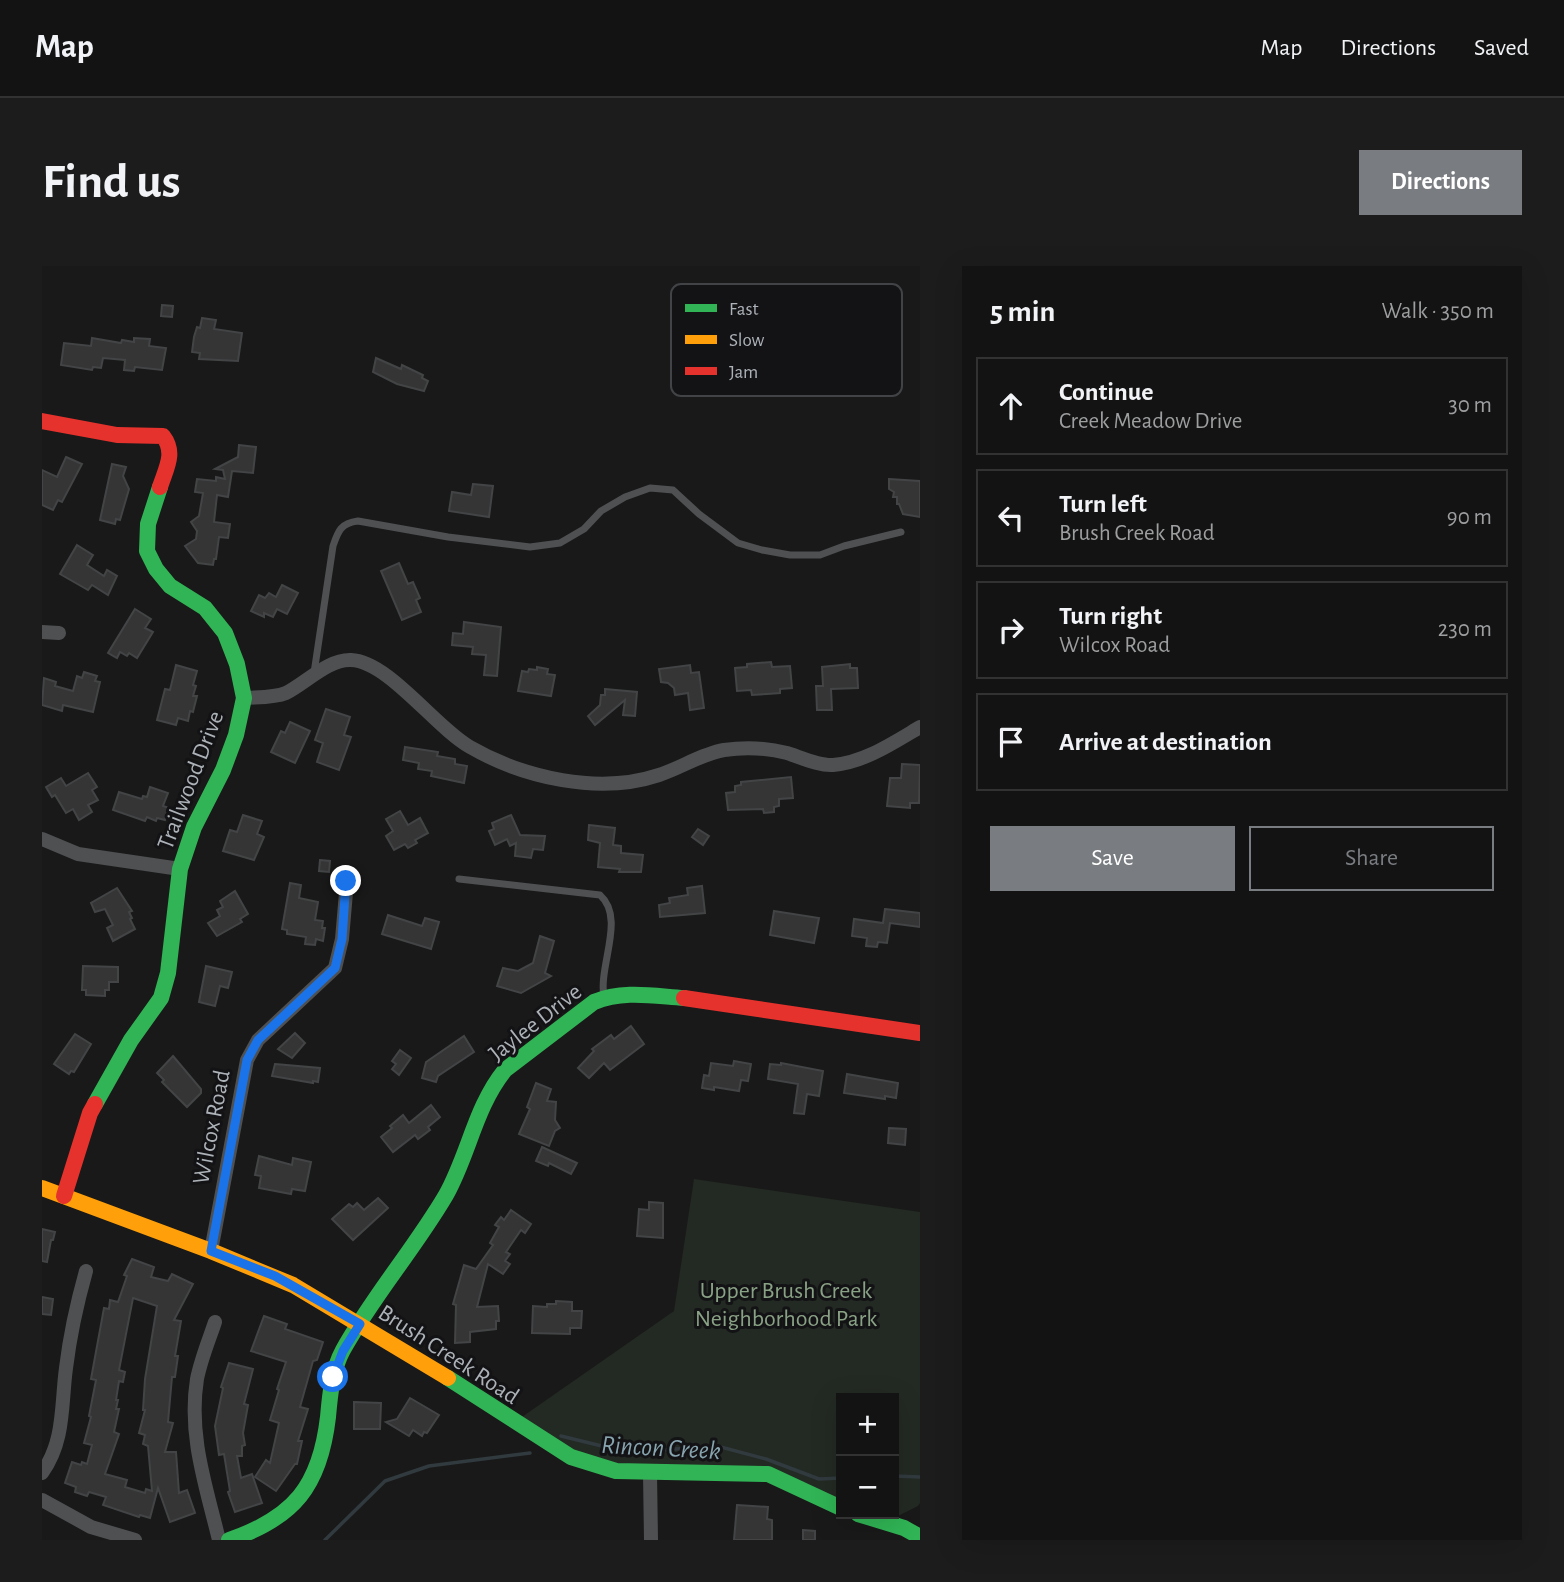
<!DOCTYPE html>
<html lang="en">
<head>
<meta charset="utf-8">
<style>
  body { margin:0; font-family:"Alegreya Sans",sans-serif; background:#1c1c1c; color:#f1f3f6 }
  .controls { position:absolute; right:21px; bottom:21px; display:grid; overflow:hidden; border-radius:0px; box-shadow:0 7px 28px #0002 }
  .controls button { width:63px; height:63px; display:grid; place-items:center; padding:0; border:0; border-bottom:2px solid #323233; background:#131313; color:#f1f3f6; font:35px sans-serif }
  .stop { position:absolute; width:21px; height:21px; margin:-16px; border:5px solid #1a73e8; border-radius:50%; background:#fff }
  .stop.end { background:#1a73e8; border-color:#fff; box-shadow:0 2px 7px #0008 }
  .list { margin:0; padding:0; list-style:none }
  h2 { display:flex; justify-content:space-between; align-items:center; height:91px; margin:0; padding:0 28px; font-size:30px }
  h2 small { font-size:23px; font-weight:400; color:#9d9ea0 }
  .list li { display:grid; grid-template-columns:46px 1fr auto; gap:21px; align-items:center; box-sizing:border-box; height:98px; margin:0 14px 14px; padding:0 14px; border:2px solid #323233; border-radius:0px }
  .list b { display:block; font-size:26px; white-space:nowrap }
  .list p { margin:0; font-size:23px; white-space:nowrap; color:#9d9ea0 }
  .list em { font-size:23px; font-style:normal; color:#9d9ea0 }
  .actions { display:flex; gap:14px; padding:21px 28px }
  .actions a { flex:1; padding:16px 0; border:2px solid #797c80; border-radius:0px; text-align:center; font-size:24px; color:#797c80 }
  .actions .main { background:#797c80; color:#fff }
  .icon { flex:none; width:38px; height:38px; fill:none; stroke:currentColor; stroke-width:2; stroke-linecap:round; stroke-linejoin:round }
  .map { position:relative; flex:none; width:878px; height:1274px; overflow:hidden; border-radius:0px }
  header { display:flex; align-items:center; gap:42px; box-sizing:border-box; height:98px; padding:0 35px; background:#131313; border-bottom:2px solid #323233 }
  header strong { font-size:33px }
  nav { display:flex; gap:38px; margin-inline-start:auto; font-size:24px }
  .intro { display:flex; align-items:center; justify-content:space-between; box-sizing:border-box; height:168px; padding:0 42px }
  h1 { margin:0; font-size:49px }
  .button { padding:18px 32px; border-radius:0px; background:#797c80; color:#fff; font-size:24px; font-weight:700 }
  main { display:flex; gap:42px; padding:0 42px }
  aside { flex:1; background:#131313; border-radius:0px; box-shadow:0 7px 28px #0002 }
  .map>svg:first-child { display:block }
  .green { fill:#232923 }
  .lines { fill:none; stroke-linecap:round; stroke-linejoin:round }
  .stream { stroke:#313a3e; stroke-width:3.5 }
  .building { fill:#353536; stroke:#424445; stroke-width:2; fill-rule:evenodd }
  .lane { stroke:#4e5052; stroke-width:7 }
  .street { stroke:#4e5052; stroke-width:14 }
  .fast { stroke:#30b455; stroke-width:16 }
  .slow { stroke:#ff9f0a; stroke-width:16 }
  .jam { stroke:#e5322d; stroke-width:16 }
  .route { stroke:#1a73e8; stroke-width:9 }
  .labels { text-anchor:middle; stroke-width:6; stroke-linejoin:round; paint-order:stroke }
  .street-label { font-size:24px; fill:#acb2b8; stroke:#131315 }
  .park-label { font-size:24px; fill:#89a185; stroke:#131315 }
  .water-label { font-size:26px; font-style:italic; fill:#87a4af; stroke:#131315 }
  .key { fill:#131315; stroke:#414346; stroke-width:2 }
  .key-label { font-size:19px; fill:#acb2b8 }
</style>
</head>
<body>
<header>
<strong>Map</strong>
<nav><a>Map</a><a>Directions</a><a>Saved</a></nav>
</header>
<div class="intro"><h1>Find us</h1><a class="button">Directions</a></div>
<main>
<div class="map">
<svg width="878" height="1274" viewBox="0 0 878 1274">
  <rect width="100%" height="100%" fill="#191919"/>
  <!-- green -->
  <polygon class="green" points="652,913 878,946 878,1237 876,1240 854,1251 837,1248 852,1248 852,1132 799,1132 799,1238 753,1214 554,1196 477,1153 632,1045"/>
  <g class="lines">
    <!-- stream -->
    <g class="stream">
      <polyline points="519,1170 572,1183 620,1184 675,1180 724,1193 777,1213 799,1212"/>
      <polyline points="852,1210 878,1211"/>
      <polyline points="283,1274 343,1215 387,1200 488,1187"/>
    </g>
  </g>
  <!-- building -->
  <g class="building">
    <polygon points="120,39 131,40 130,51 119,50"/>
    <polygon points="160,52 174,54 172,63 200,67 196,95 157,93 158,87 150,86 152,71 155,61 158,62"/>
    <polygon points="50,72 79,77 80,74 92,76 92,72 108,73 107,80 124,82 120,104 93,101 92,105 82,104 83,94 61,92 59,102 51,101 50,104 19,99 22,77 49,80"/>
    <polygon points="334,92 359,103 360,99 381,109 380,112 386,115 382,125 355,118 331,106"/>
    <polygon points="197,179 214,181 211,207 190,205 186,231 175,229 172,256 188,258 186,272 177,271 174,293 172,293 171,299 156,297 143,280 154,273 155,265 149,256 157,250 161,227 153,226 155,213 174,215 174,211 183,213 181,204 173,203 196,191"/>
    <polygon points="24,191 40,198 20,236 16,234 11,244 0,239 0,204 15,211"/>
    <polygon points="70,198 84,201 81,210 87,223 78,254 74,253 73,258 58,254"/>
    <polygon points="847,213 878,215 878,251 861,248 857,238 855,238 855,231 851,231 852,226 847,223"/>
    <polygon points="431,218 451,220 447,251 407,245 410,226 429,229"/>
    <polygon points="35,279 51,289 45,299 62,310 65,304 75,310 66,329 50,319 46,324 18,308"/>
    <polygon points="357,297 366,318 371,316 378,332 374,334 379,346 360,354 339,305"/>
    <polygon points="240,319 256,327 245,348 235,343 231,351 222,347 222,351 209,345 217,329 223,332 227,327 234,331"/>
    <polygon points="93,343 109,353 103,362 111,366 95,392 87,387 85,390 78,386 75,392 66,387"/>
    <polygon points="422,356 459,361 455,410 442,409 444,389 430,388 431,381 410,379 411,367 421,368"/>
    <polygon points="729,396 730,401 748,400 750,422 738,423 738,427 725,428 710,429 709,424 695,425 693,402 705,401 705,398"/>
    <polygon points="808,398 808,402 815,402 816,422 789,423 790,444 775,444 774,420 781,420 780,401"/>
    <polygon points="134,399 155,405 151,419 154,420 151,430 155,430 151,446 148,445 146,455 136,452 134,459 115,454 123,423 128,424"/>
    <polygon points="648,399 649,407 657,406 662,442 648,444 646,427 633,429 632,422 626,417 619,416 617,403"/>
    <polygon points="495,401 506,403 505,408 513,409 509,430 476,425 480,405 486,406 487,403 495,404"/>
    <polygon points="42,406 55,410 53,415 58,416 51,446 21,439 20,445 0,439 2,412 14,416 13,420 31,425 35,410 40,412"/>
    <polygon points="563,423 595,426 593,450 581,449 583,434 553,459 546,450 558,439 559,429 563,429"/>
    <polygon points="284,443 308,451 302,469 309,471 297,504 275,496 281,477 273,474"/>
    <polygon points="248,456 268,465 253,497 229,486 239,465 243,467"/>
    <polygon points="363,481 396,486 395,490 413,493 413,498 425,500 422,517 389,510 390,505 376,503 377,497 361,494"/>
    <polygon points="860,498 878,499 877,537 868,537 868,542 845,540 848,512 859,512"/>
    <polygon points="46,507 55,521 50,524 56,534 46,539 50,546 37,554 31,543 24,547 13,529 10,531 4,521 19,512 24,520"/>
    <polygon points="749,511 751,532 737,533 737,540 732,541 732,546 722,547 721,543 686,544 684,527 693,526 693,520 699,519 699,516"/>
    <polygon points="108,521 126,527 121,540 127,542 123,554 115,552 114,555 105,551 103,555 71,544 77,526 100,533 101,530 105,531"/>
    <polygon points="358,545 366,559 378,552 386,567 373,574 375,577 366,582 363,578 352,584 344,570 351,565 344,553"/>
    <polygon points="201,549 220,555 215,568 222,571 212,594 181,585 188,564 195,566"/>
    <polygon points="469,549 478,569 503,570 501,584 491,583 489,592 473,590 474,577 468,580 465,573 453,579 447,565 452,563 450,557"/>
    <polygon points="547,559 573,562 571,579 579,580 579,587 601,589 599,606 577,606 578,603 556,601 558,577 546,574"/>
    <polygon points="656,563 667,570 661,579 650,571"/>
    <polygon points="278,594 288,595 287,606 277,605"/>
    <polygon points="248,617 259,619 257,632 276,636 273,654 281,655 280,662 283,662 281,675 274,673 273,679 263,678 264,671 245,668 245,664 240,663"/>
    <polygon points="660,620 663,647 618,651 617,639 628,637 627,632 646,629 645,622"/>
    <polygon points="75,622 90,645 87,646 90,652 88,653 93,663 71,675 65,662 71,659 63,643 53,646 49,637"/>
    <polygon points="193,625 206,648 198,653 200,656 175,670 166,657 178,650 175,644 181,641 178,635"/>
    <polygon points="843,643 878,647 878,661 848,657 845,677 836,676 835,681 824,680 825,672 810,670 812,653 841,657"/>
    <polygon points="732,645 777,652 772,677 728,669"/>
    <polygon points="346,649 380,660 383,652 397,656 389,683 340,668"/>
    <polygon points="498,670 512,675 503,707 509,710 479,727 455,720 461,702 476,705 491,697"/>
    <polygon points="41,700 76,701 76,716 67,716 67,724 63,724 63,730 44,729 44,724 40,724"/>
    <polygon points="164,700 190,706 186,722 178,720 173,740 157,736"/>
    <polygon points="589,760 602,778 568,804 562,797 547,812 536,802 552,785 550,783 569,769 572,773"/>
    <polygon points="253,767 263,777 250,792 236,783"/>
    <polygon points="33,768 49,778 32,806 29,805 27,808 12,798"/>
    <polygon points="422,770 432,786 396,810 394,816 380,812 384,796"/>
    <polygon points="358,784 369,792 357,809 350,803 354,798 350,795"/>
    <polygon points="131,790 159,823 159,827 145,841 120,816 122,814 115,807"/>
    <polygon points="692,795 709,798 706,815 699,814 697,825 672,821 672,824 660,822 662,809 667,810 669,797 691,800"/>
    <polygon points="739,797 781,805 777,830 765,828 762,848 752,847 756,818 726,813 728,798 739,799"/>
    <polygon points="233,798 278,802 276,816 271,815 271,817 230,810"/>
    <polygon points="805,808 856,817 854,832 843,830 843,833 802,827"/>
    <polygon points="494,817 509,823 505,835 514,836 513,854 518,862 513,865 507,880 477,868 488,843 485,841"/>
    <polygon points="389,839 398,851 386,861 388,864 376,873 373,869 351,886 339,871 350,862 348,860 361,849 367,857"/>
    <polygon points="847,862 864,863 863,879 846,877"/>
    <polygon points="500,881 535,897 529,908 507,897 506,900 494,895"/>
    <polygon points="217,890 250,899 251,892 269,896 263,925 250,923 249,928 217,922 219,910 213,909"/>
    <polygon points="336,932 346,942 311,974 290,953 307,938 311,941 315,937 322,944"/>
    <polygon points="607,936 621,937 621,972 595,970 597,943 607,944"/>
    <polygon points="469,944 489,958 483,967 479,964 464,986 468,988 463,995 468,998 461,1008 446,998 435,1041 456,1040 457,1055 454,1055 454,1063 428,1066 428,1076 413,1077 414,1039 411,1038 422,999 434,1003 451,979 448,977 457,961 453,959 459,951 462,954"/>
    <polygon points="0,963 13,966 11,974 9,974 5,996 0,995"/>
    <path d="M90,993L112,1001L109,1011L126,1015L130,1008L151,1018L132,1054L139,1055L133,1090H136L133,1111H130L126,1156L131,1157L123,1186H134L137,1227L145,1224L153,1247L128,1256L116,1222L108,1252L98,1249L97,1251L61,1239L64,1231L47,1226L45,1230L33,1226L34,1221L23,1217L30,1196L39,1199L40,1196L45,1198L50,1179L42,1177L49,1151L47,1150L54,1114L49,1113L62,1042L67,1043L68,1034L76,1036L85,1010L82,1009ZM91,1032L115,1040L103,1113L101,1144H103L97,1167L103,1169L101,1178L106,1180L110,1225L104,1223L103,1227L83,1221L85,1214L63,1208L77,1168L72,1166L77,1143H74L76,1134H74L77,1115L81,1116L83,1106L77,1104Z"/>
    <polygon points="0,1031 11,1033 9,1049 0,1048"/>
    <polygon points="514,1035 530,1036 530,1045 540,1045 539,1062 528,1062 528,1068 490,1067 491,1040 505,1041 505,1038 514,1038"/>
    <polygon points="222,1050 245,1058 243,1063 281,1076 275,1094 271,1095 258,1141 266,1143 256,1175 260,1175 255,1198 253,1198 234,1225 213,1211 224,1194 228,1197 237,1157 228,1154 237,1124 235,1123 244,1096 209,1085"/>
    <polygon points="187,1097 211,1103 202,1138 206,1139 201,1167 203,1179 200,1180 200,1190 195,1190 199,1212 210,1208 220,1237 193,1246 186,1226 188,1225 182,1188 177,1189 173,1160 181,1122 179,1121"/>
    <polygon points="368,1132 397,1149 385,1167 382,1166 380,1170 371,1164 367,1170 344,1156 355,1153"/>
    <polygon points="312,1136 339,1137 338,1163 312,1163"/>
    <polygon points="695,1239 726,1241 725,1253 730,1254 730,1274 692,1274"/>
    <polygon points="761,1264 773,1265 773,1274 761,1274"/>
  </g>
  <g class="lines">
    <!-- lane -->
    <g class="lane">
      <path d="M272,407L291,280C296,265 299,257 316,255L406,271L488,281L518,277L542,263L559,245L583,231L608,222L631,224L657,248L696,277L720,284L748,289H778L802,280L859,266"/>
      <path d="M417,613L558,629C584,652 556,700 562,731"/>
    </g>
    <!-- street -->
    <g class="street">
      <polyline points="0,366 17,367"/>
      <path d="M202,432C215,431 232,432 244,427C264,417 286,393 309,394C346,395 394,462 428,481C482,512 557,529 617,509C639,502 659,488 682,484C702,481 725,482 745,487C758,491 777,500 791,499C823,496 851,477 878,461"/>
      <polyline points="0,573 36,588 138,603"/>
      <polyline points="169,985 205,794 216,774 293,702 300,673 305,615"/>
      <path d="M173,1056C167,1074 159,1093 155,1113C146,1169 164,1220 177,1274"/>
      <path d="M0,1207C23,1175 19,1139 24,1102C28,1069 35,1037 44,1005"/>
      <polyline points="608,1207 609,1274"/>
      <polyline points="0,1234 49,1261 93,1274"/>
    </g>
    <!-- fast -->
    <g class="fast">
      <polyline points="53,838 89,774 119,732 126,707 138,603 152,561 181,504 194,469 202,432 195,398 183,367 163,342 128,320 114,303 105,285 106,258 118,221"/>
      <polyline points="406,1112 529,1191 574,1205 726,1208 799,1242"/>
      <polyline points="816,1248 862,1262 878,1271"/>
      <path d="M187,1274C252,1252 278,1220 286,1151C288,1129 290,1104 301,1084C331,1030 373,982 404,929C427,888 433,841 463,804L552,736C581,724 611,730 642,732"/>
    </g>
    <!-- slow -->
    <polyline class="slow" points="0,922 169,985 251,1019 406,1112"/>
    <!-- jam -->
    <g class="jam">
      <path d="M0,155L75,169L121,170C134,187 124,202 118,221"/>
      <polyline points="642,732 878,767"/>
      <polyline points="22,930 48,847 53,838"/>
    </g>
  </g>
  <g class="lines">
    <!-- route -->
    <polyline class="route" points="291,1111 301,1085 318,1058 233,1010 169,985 205,794 216,774 293,702 300,673 304,615"/>
  </g>
  <g class="labels">
    <!-- street labels -->
    <g class="street-label">
      <text transform="translate(148 514) rotate(-69)" y="8">Trailwood Drive</text>
      <text transform="translate(493 756) rotate(-38)" y="8">Jaylee Drive</text>
      <text transform="translate(169 861) rotate(-79)" y="8">Wilcox Road</text>
      <text transform="translate(407 1088) rotate(33)" y="8">Brush Creek Road</text>
    </g>
    <!-- park labels -->
    <g class="park-label">
      <text x="744" y="1032">Upper Brush Creek<tspan x="744" dy="28">Neighborhood Park</tspan></text>
    </g>
    <!-- water labels -->
    <g class="water-label">
      <text transform="translate(619 1181) rotate(3)" y="9">Rincon Creek</text>
    </g>
  </g>
  <!-- legend -->
  <rect x="629" y="18" width="231" height="112" rx="10" class="key"/>
  <rect x="643" y="38" width="32" height="8" fill="#30b455"/>
  <rect x="643" y="69" width="32" height="9" fill="#ff9f0a"/>
  <rect x="643" y="101" width="32" height="8" fill="#e5322d"/>
  <g class="key-label">
    <text x="687" y="49">Fast</text>
    <text x="687" y="80">Slow</text>
    <text x="687" y="112">Jam</text>
  </g>
</svg>
<div class="controls">
<button>+</button>
<button>−</button>
</div>
<div class="stop" style="left:291px;top:1111px"></div>
<div class="stop end" style="left:304px;top:615px"></div>
</div>
<aside>
<h2>5 min<small>Walk · 350 m</small></h2>
<ul class="list">
<li><svg class="icon" aria-label="ahead" viewBox="0 0 24 24"><path d="M12 20V5M6 11l6-6 6 6"/></svg><div><b>Continue</b><p>Creek Meadow Drive</p></div><em>30 m</em></li>
<li><svg class="icon" aria-label="left" viewBox="0 0 24 24"><path d="M17 20v-9H6M10 6l-5 5 5 5"/></svg><div><b>Turn left</b><p>Brush Creek Road</p></div><em>90 m</em></li>
<li><svg class="icon" aria-label="right" viewBox="0 0 24 24"><path d="M7 20v-9h11M14 6l5 5-5 5"/></svg><div><b>Turn right</b><p>Wilcox Road</p></div><em>230 m</em></li>
<li><svg class="icon" aria-label="arrive" viewBox="0 0 24 24"><path d="M6 21V4h12l-3 4 3 4H6"/></svg><div><b>Arrive at destination</b></div></li>
</ul>
<div class="actions"><a class="main">Save</a><a>Share</a></div>
</aside>
</main>
</body>
</html>
